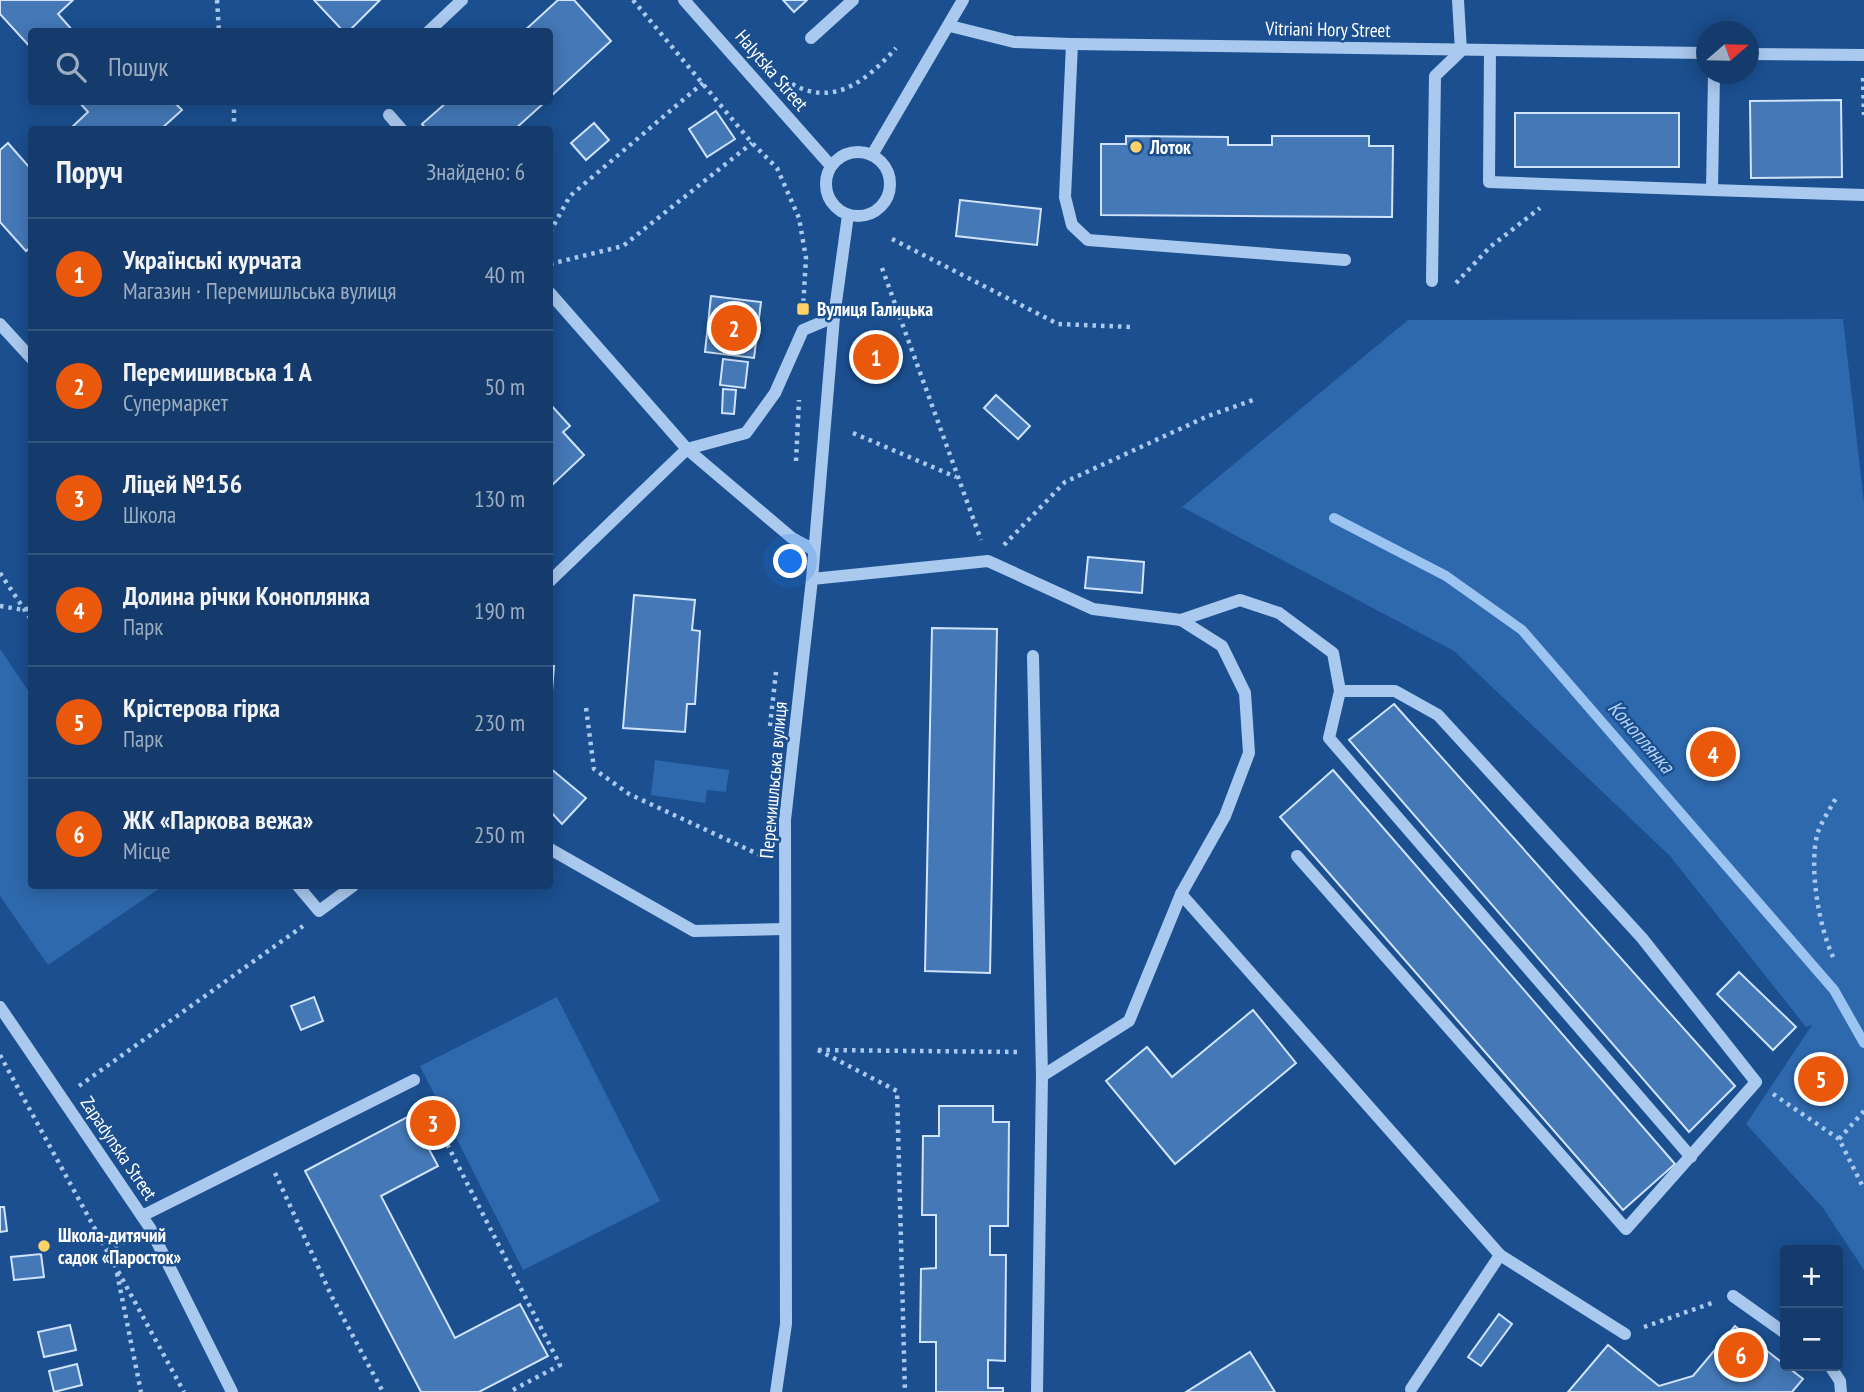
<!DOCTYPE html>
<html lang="uk">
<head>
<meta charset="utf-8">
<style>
  body { margin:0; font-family:"PT Sans Narrow",sans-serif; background:#214673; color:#f1f3f6 }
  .controls { position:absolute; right:21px; bottom:21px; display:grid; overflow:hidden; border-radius:7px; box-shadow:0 4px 18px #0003 }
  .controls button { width:63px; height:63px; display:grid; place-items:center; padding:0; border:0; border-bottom:2px solid #33557e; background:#143b6b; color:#f1f3f6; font:35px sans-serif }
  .compass { position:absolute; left:1696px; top:21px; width:63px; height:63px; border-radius:50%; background:#143b6b; box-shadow:0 4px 18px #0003; rotate:70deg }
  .you { position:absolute; left:791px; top:562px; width:24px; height:24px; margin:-18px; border:5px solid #fff; border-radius:50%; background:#1a73e8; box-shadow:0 0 0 10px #1a73e833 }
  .badge { display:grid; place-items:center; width:46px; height:46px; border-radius:50%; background:#ea580c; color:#fff; font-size:23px; font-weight:700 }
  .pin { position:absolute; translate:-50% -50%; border:4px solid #fff; box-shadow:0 2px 7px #0006 }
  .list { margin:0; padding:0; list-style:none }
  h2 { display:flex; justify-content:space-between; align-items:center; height:91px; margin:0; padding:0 28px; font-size:30px }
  h2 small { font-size:23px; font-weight:400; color:#9dadc1 }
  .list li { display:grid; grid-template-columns:46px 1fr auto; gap:21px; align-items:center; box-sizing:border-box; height:112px; padding:0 28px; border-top:2px solid #33557e }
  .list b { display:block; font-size:26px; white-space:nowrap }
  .list p { margin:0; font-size:23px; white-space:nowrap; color:#9dadc1 }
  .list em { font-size:23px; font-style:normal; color:#9dadc1 }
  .icon { flex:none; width:38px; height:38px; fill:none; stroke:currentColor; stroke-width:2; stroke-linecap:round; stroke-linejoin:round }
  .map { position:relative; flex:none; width:1864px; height:1392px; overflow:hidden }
  .search { position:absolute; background:#143b6b; box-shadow:0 4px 18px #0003; left:28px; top:28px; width:525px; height:77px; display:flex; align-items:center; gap:18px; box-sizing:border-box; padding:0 24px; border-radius:7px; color:#9dadc1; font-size:26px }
  .panel { position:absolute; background:#143b6b; box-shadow:0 4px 18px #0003; left:28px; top:126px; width:525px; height:763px; border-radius:7px }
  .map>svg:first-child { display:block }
  .green { fill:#2e69ad }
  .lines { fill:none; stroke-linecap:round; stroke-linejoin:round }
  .stream { stroke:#9cc4f0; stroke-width:10 }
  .building { fill:#4478b7; stroke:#cfe3fa; stroke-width:2 }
  .path { stroke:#a9c9ee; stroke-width:4.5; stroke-dasharray:3.5 5; stroke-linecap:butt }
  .minor { stroke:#a9c9ee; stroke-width:12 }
  .poi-dot { fill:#ffd166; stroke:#1b4f8f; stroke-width:2.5 }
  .labels { text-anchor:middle; stroke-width:5; stroke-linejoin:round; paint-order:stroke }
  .street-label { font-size:19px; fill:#fff; stroke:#1b4f8f }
  .poi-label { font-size:19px; font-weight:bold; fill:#fff; stroke:#1b4f8f; text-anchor:start }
  .water-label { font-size:21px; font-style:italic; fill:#b5d3f5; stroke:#1b4f8f }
</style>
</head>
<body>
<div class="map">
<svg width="1864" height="1392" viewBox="0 0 1864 1392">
  <rect width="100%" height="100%" fill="#1b4f8f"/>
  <!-- green -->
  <g class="green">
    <polygon points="1843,319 1864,503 1864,1270 1823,1208 1746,1124 1812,1025 1806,1027 1670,856 1454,651 1182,507 1408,320"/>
    <polygon points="0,649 31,695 32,886 163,886 48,965 0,896"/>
    <polygon points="655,760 729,770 726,792 707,790 705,803 651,795"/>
    <polygon points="557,997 660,1201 523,1270 420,1066"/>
  </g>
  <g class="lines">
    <!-- stream -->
    <polyline class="stream" points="1334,518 1446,576 1522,630 1834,990 1864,1043"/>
  </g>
  <!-- building -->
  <g class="building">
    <polygon points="0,0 73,0 58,14 74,32 32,32 32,49 0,14"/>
    <polygon points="314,0 380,0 348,32 344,32"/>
    <polygon points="558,0 574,0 611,41 550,97 550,32 523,32"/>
    <polygon points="783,0 807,0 794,12"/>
    <polygon points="1841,100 1842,177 1751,178 1750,101"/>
    <polygon points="79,102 174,102 182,110 160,130 69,130 88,112"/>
    <polygon points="447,102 545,102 514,130 427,130 422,124"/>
    <polygon points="716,111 735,139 707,157 689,129"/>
    <rect x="1515" y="113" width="164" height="54"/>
    <polygon points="594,123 609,140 586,160 571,143"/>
    <polygon points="1126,136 1228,137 1228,145 1272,145 1272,136 1369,136 1369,146 1393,146 1392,217 1101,215 1101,144 1126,144"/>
    <polygon points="8,143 28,166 32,163 32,246 26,251 0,222 0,150"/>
    <polygon points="960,200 1041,209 1037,245 956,236"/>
    <polygon points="711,296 761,302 754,358 705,352"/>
    <polygon points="870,341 887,342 886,371 868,370"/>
    <polygon points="723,359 748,362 745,388 720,385"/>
    <polygon points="723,389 736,390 734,414 722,413"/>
    <polygon points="996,395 1030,426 1018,439 984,408"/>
    <polygon points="550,404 570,426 563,432 584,455 550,487"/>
    <polygon points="1088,557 1144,562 1142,593 1085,588"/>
    <polygon points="634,595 695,600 692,630 700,631 695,704 687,704 685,732 623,728"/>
    <polygon points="932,628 997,629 990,973 925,971"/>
    <polygon points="550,666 554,666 552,691 550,691"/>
    <polygon points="1394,704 1735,1086 1689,1132 1349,740"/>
    <polygon points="550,768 586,798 562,824 550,811"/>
    <polygon points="1333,770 1675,1164 1623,1210 1280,817"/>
    <polygon points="1739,972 1796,1027 1773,1050 1717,994"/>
    <polygon points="314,997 323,1021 301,1030 291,1006"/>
    <polygon points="1253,1010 1296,1063 1175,1164 1106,1081 1147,1047 1172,1077"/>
    <polygon points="939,1106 993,1106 993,1122 1009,1122 1008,1226 990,1226 990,1255 1006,1255 1005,1361 988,1360 988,1388 1003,1388 1003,1392 936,1392 936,1342 920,1342 921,1269 936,1268 936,1215 922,1215 923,1136 939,1136"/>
    <polygon points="411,1115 438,1166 381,1196 455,1338 520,1304 548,1356 479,1392 421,1392 305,1171"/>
    <polygon points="0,1207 4,1207 7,1231 0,1232"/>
    <polygon points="41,1254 44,1277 14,1280 11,1257"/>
    <polygon points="1499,1314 1512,1324 1481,1366 1468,1357"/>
    <polygon points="70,1325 76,1350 44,1357 38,1332"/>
    <polygon points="1735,1326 1803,1379 1792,1392 1568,1392 1608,1345 1659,1386 1693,1376"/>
    <polygon points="1250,1352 1275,1392 1186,1392"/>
    <polygon points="77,1364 82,1385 54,1392 49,1371"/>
  </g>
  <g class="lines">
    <!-- path -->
    <g class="path">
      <polyline points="217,0 219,32"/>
      <polyline points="633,0 752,143 777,168 799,218 806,258 803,308"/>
      <polyline points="1863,78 1864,115"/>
      <path d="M792,84C835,108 868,79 896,48"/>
      <polyline points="234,130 234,102"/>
      <polyline points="550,232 570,196 703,83"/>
      <polyline points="892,239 1058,324 1131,327"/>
      <polyline points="550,264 623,246 752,143"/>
      <polyline points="882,268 981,540"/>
      <polyline points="1456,283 1490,247 1540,208"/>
      <polyline points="853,433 956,477"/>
      <polyline points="796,461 799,400"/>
      <polyline points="1004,545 1065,482 1208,416 1256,399"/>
      <polyline points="0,573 32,621"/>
      <polyline points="0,606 24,610 32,607"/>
      <polyline points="586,708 594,769 629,794 762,856"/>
      <polyline points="770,726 776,672"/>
      <path d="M1833,957C1819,927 1808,865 1818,832C1822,821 1830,809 1836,798"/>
      <polyline points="818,1050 897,1091 905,1392"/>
      <polyline points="818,1050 1019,1052"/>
      <polyline points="0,1055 184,1392"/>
      <polyline points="79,1086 303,926"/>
      <polyline points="1773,1094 1839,1139"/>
      <polyline points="424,1099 560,1365 509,1392"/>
      <polyline points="1864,1111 1839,1139 1864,1189"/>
      <polyline points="275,1173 332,1297 383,1392"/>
      <polyline points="107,1251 131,1238"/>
      <polyline points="117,1273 141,1392"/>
      <polyline points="1644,1327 1712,1303"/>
    </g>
    <!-- minor -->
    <g class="minor">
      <polyline points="684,0 831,166"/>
      <polyline points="950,26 1014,42 1072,44 1706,53"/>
      <polyline points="428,32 462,0"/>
      <polyline points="811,38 853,0"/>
      <polyline points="1072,44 1065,197 1072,225 1088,240 1345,260"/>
      <polyline points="1490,51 1489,182 1712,190 1714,74"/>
      <polyline points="1748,54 1864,55"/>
      <polyline points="389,115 402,130"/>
      <circle cx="858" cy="184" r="32"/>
      <polyline points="872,155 963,0"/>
      <polyline points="1712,190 1864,195"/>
      <polyline points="1432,281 1435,76 1461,51 1458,0"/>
      <polyline points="550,293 687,449 746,433 775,393 803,330 834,317"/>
      <polyline points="0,324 32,359"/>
      <polyline points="812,579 988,561 1093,609 1181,620 1222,646 1245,693 1249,753 1225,816 1181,894 1129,1021 1042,1076"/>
      <polyline points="550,581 687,449 792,538 814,550"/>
      <polyline points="1181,620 1240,600 1279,613 1333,653 1340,691 1329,738 1691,1157"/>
      <polyline points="1033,656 1042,1076 1037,1392"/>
      <polyline points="550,849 694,931 785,929"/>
      <polyline points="1297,856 1626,1229 1756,1082 1642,938 1438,715 1395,691 1340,691"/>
      <polyline points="298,886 319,911 353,886"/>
      <polyline points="1181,894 1500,1255 1625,1334"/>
      <polyline points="0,1007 150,1228 232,1392"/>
      <polyline points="142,1216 414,1080"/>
      <polyline points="1733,1296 1785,1333"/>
      <polyline points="1830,1366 1840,1381 1841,1392"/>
      <polyline points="1411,1389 1500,1255"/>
      <polyline points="776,1392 786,1324 785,820 812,579 834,317 848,215"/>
    </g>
  </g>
  <!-- markers -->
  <g class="poi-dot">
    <circle cx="1136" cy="147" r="7"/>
    <rect x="796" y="302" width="14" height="14" rx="3.5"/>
    <circle cx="44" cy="1246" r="7"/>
  </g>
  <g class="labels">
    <!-- street labels -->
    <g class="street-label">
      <text transform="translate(1328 29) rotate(1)" y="7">Vitriani Hory Street</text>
      <text transform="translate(772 70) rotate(49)" y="7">Halytska Street</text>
      <text transform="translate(773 780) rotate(-85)" y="7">Перемишльська вулиця</text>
      <text transform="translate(119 1148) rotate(56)" y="7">Zapadynska Street</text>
    </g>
    <!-- poi labels -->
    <g class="poi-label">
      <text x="1150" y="154">Лоток</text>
      <text x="817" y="316">Вулиця Галицька</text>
      <text x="58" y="1242">Школа-дитячий<tspan x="58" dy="22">садок «Паросток»</tspan></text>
    </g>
    <!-- water labels -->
    <g class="water-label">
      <text transform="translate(1641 737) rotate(49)" y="7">Коноплянка</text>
    </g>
  </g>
</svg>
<div class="controls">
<button>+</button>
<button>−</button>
</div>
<svg class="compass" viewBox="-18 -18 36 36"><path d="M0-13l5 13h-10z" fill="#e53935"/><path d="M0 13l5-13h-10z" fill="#9dadc1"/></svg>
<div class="you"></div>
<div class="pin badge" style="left:876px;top:357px">1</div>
<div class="pin badge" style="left:734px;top:328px">2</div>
<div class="pin badge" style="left:433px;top:1123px">3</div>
<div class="pin badge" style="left:1713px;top:754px">4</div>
<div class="pin badge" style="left:1821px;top:1079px">5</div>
<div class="pin badge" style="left:1741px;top:1355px">6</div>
<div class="search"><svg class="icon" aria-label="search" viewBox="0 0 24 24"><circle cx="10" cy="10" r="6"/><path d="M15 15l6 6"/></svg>Пошук</div>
<section class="panel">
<h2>Поруч<small>Знайдено: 6</small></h2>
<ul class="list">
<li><span class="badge">1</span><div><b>Українські курчата</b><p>Магазин · Перемишльська вулиця</p></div><em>40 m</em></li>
<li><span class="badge">2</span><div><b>Перемишивська 1 А</b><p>Супермаркет</p></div><em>50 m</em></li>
<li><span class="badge">3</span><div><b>Ліцей №156</b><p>Школа</p></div><em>130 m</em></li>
<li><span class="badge">4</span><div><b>Долина річки Коноплянка</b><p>Парк</p></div><em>190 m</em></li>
<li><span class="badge">5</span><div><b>Крістерова гірка</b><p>Парк</p></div><em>230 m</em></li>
<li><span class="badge">6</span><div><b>ЖК «Паркова вежа»</b><p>Місце</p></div><em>250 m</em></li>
</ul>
</section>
</div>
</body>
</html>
